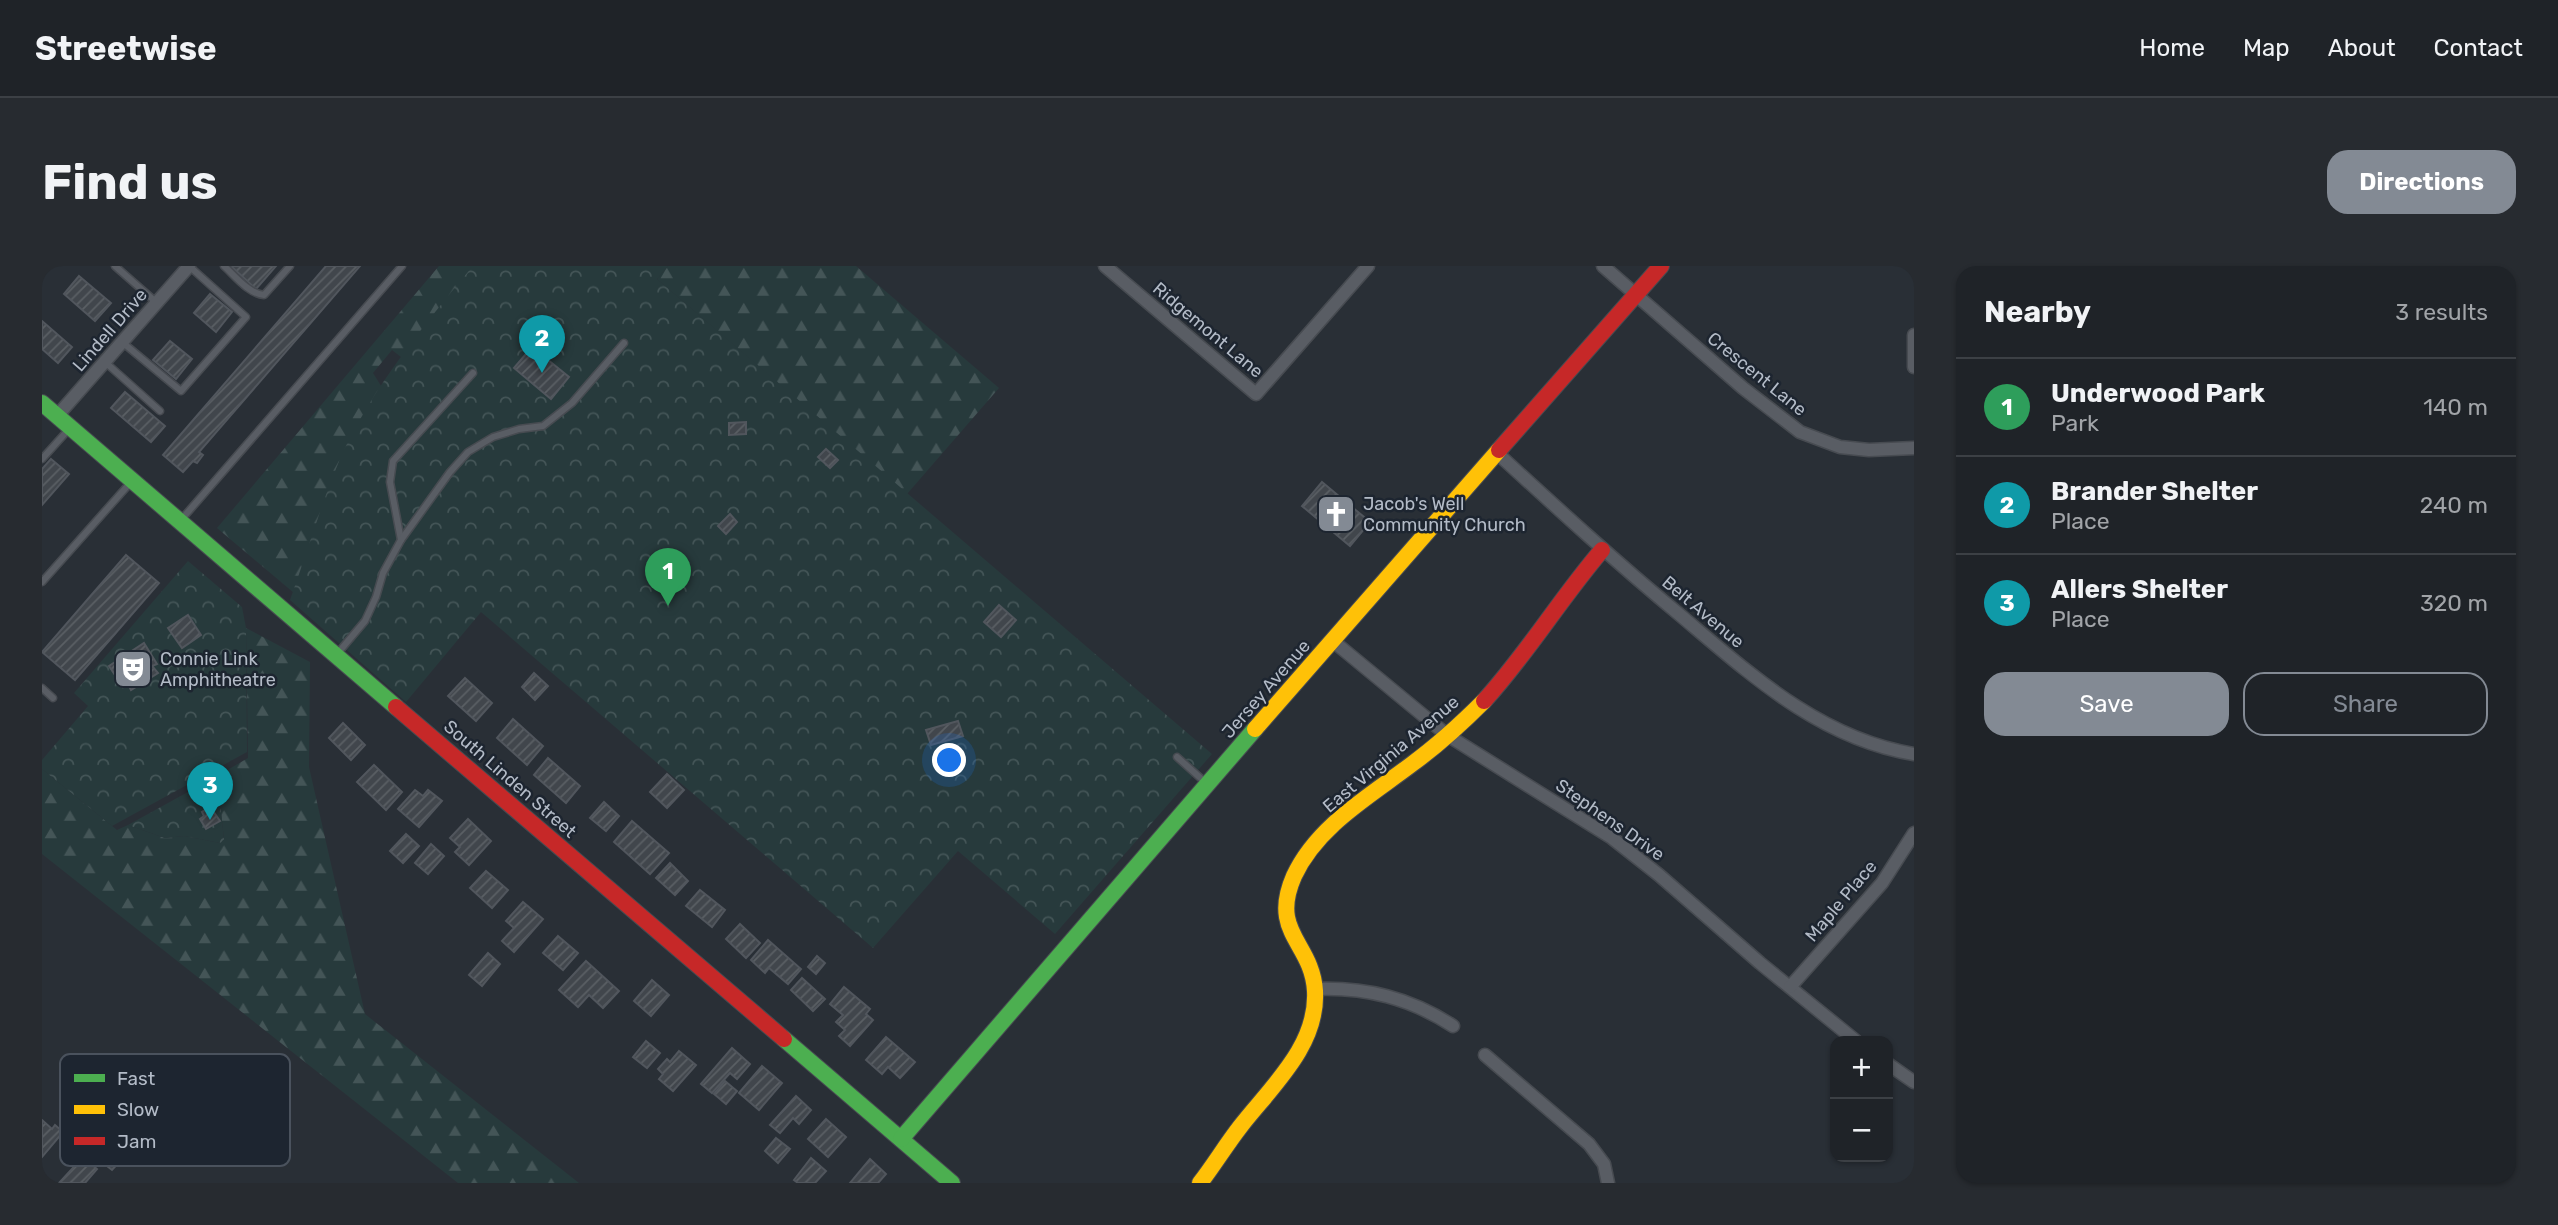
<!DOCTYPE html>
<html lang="en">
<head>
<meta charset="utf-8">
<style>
  body { margin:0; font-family:Rubik,sans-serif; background:#272b30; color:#f1f3f6 }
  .controls { position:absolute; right:21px; bottom:21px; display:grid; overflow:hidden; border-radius:14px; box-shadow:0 2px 5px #0004 }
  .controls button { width:63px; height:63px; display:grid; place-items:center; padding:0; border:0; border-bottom:2px solid #3c4045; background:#1f2328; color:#f1f3f6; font:35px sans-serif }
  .you { position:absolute; left:908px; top:495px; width:24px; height:24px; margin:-18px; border:5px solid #fff; border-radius:50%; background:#1a73e8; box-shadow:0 0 0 10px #1a73e833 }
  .badge { display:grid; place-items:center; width:46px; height:46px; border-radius:50%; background:#838a94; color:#fff; font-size:23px; font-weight:700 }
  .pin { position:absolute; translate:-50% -58px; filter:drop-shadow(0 2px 4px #0008) }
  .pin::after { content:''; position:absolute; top:37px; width:24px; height:21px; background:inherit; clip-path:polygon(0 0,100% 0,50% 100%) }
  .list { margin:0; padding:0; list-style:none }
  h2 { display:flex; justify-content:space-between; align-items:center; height:91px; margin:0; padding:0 28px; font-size:30px }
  h2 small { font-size:23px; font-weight:400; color:#a1a4a8 }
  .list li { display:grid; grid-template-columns:46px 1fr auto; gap:21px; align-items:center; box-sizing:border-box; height:98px; padding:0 28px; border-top:2px solid #3c4045 }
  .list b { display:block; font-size:26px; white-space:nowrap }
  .list p { margin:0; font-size:23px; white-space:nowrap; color:#a1a4a8 }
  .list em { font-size:23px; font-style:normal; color:#a1a4a8 }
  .actions { display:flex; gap:14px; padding:21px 28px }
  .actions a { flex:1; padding:16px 0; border:2px solid #838a94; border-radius:21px; text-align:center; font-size:24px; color:#838a94 }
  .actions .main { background:#838a94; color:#fff }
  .map { position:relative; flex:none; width:1872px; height:917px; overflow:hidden; border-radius:21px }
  header { display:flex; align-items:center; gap:42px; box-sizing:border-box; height:98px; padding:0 35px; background:#1f2328; border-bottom:2px solid #3c4045 }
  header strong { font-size:33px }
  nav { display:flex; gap:38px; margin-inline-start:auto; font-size:24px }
  .intro { display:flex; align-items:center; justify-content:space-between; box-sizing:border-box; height:168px; padding:0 42px }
  h1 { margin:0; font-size:49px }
  .button { padding:18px 32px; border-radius:21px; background:#838a94; color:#fff; font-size:24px; font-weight:700 }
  main { display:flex; gap:42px; padding:0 42px }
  aside { flex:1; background:#1f2328; border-radius:21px; box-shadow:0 2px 5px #0004 }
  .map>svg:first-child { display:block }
  .forest { fill:url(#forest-firs) }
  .park { fill:url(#park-crowns) }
  .building { fill:url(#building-hatch); stroke:#51565d; stroke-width:2 }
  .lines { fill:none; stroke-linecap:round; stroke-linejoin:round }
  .lane-casing { stroke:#474b51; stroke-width:9 }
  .street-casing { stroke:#474b51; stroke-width:15 }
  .fast-casing { stroke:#474b51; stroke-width:18 }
  .slow-casing { stroke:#474b51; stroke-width:18 }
  .jam-casing { stroke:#474b51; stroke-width:18 }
  .lane { stroke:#595d64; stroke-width:6 }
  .street { stroke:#595d64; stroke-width:12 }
  .fast { stroke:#4caf50; stroke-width:16 }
  .slow { stroke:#ffc107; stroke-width:16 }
  .jam { stroke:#c62828; stroke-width:16 }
  .labels { text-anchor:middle; stroke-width:5; stroke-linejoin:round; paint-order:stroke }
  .street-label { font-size:18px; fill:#b3bbc7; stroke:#1d2530 }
  .poi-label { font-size:18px; fill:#b3bbc7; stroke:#1d2530; text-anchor:start }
  .key { fill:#1d2530; stroke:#4a525d; stroke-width:2 }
  .key-label { font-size:19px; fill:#b3bbc7 }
</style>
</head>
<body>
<header>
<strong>Streetwise</strong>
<nav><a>Home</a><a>Map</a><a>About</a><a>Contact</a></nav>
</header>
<div class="intro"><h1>Find us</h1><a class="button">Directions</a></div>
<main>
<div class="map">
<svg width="1872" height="917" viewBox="0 0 1872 917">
  <defs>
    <pattern id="forest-firs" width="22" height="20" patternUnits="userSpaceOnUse" patternTransform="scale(1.75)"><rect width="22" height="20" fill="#273a3c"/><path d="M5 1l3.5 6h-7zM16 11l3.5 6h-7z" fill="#445557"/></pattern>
    <pattern id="park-crowns" width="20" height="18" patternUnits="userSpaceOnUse" patternTransform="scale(1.75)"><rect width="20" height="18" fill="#273a3c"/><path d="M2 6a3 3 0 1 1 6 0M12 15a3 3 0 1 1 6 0" fill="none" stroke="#445557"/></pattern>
    <pattern id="building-hatch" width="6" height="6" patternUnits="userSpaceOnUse" patternTransform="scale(1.75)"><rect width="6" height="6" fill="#41464c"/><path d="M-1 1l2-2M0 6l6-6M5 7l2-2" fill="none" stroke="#5a5f64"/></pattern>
  </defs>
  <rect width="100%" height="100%" fill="#292f36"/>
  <!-- forest -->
  <g class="forest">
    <polygon points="397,0 465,0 387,113 350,84 331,107 341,123 277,348 175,262"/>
    <polygon points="626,0 814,0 957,122 865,228 615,13"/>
    <polygon points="204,362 268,396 267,501 323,748 537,917 416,917 0,588 0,503 75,564 86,559 123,572 142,570 178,577 182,573 175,510 206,492"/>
  </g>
  <!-- park -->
  <g class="park">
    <path d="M431,0H626L615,13L1170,488L1013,668L916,585L831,682L439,346L364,436L248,334C265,287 279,238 298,193C328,125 383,57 431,0Z"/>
    <polygon points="146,295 200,341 204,362 205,486 70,560 0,503 0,494 46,440 32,427"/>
    <polygon points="175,510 182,574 178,577 142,570 123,572 86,559"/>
  </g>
  <!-- building -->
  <g class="building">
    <polygon points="191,0 234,0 214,23 190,1"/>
    <polygon points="284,0 318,0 157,186 161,189 155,197 151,195 141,206 121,189"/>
    <polygon points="37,10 69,37 53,55 22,28"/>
    <polygon points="168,28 190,46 174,66 152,47"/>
    <polygon points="0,55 30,81 16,97 0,83"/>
    <polygon points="128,75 150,93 134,113 111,94"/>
    <polygon points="490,81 527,111 509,133 472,102"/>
    <polygon points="83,126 123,160 109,176 69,142"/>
    <polygon points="704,156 704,168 687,169 687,157"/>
    <polygon points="784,183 796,194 788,202 776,191"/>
    <polygon points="9,193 27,208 0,239 0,203"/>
    <polygon points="1280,216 1328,256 1308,280 1260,240"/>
    <polygon points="688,248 695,256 684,268 676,260"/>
    <polygon points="84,289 117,317 33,414 0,386"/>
    <polygon points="957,339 974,354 959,371 942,356"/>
    <polygon points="146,349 159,369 140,382 126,362"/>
    <polygon points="102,377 115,398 110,400 116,407 89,424 85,416 81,421 67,400"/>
    <polygon points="492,407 506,420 493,434 480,421"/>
    <polygon points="423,412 450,437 434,455 406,430"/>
    <polygon points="471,453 501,480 485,499 455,472"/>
    <polygon points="916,455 921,470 889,479 884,464"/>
    <polygon points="301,457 323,479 309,494 287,472"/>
    <polygon points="506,492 538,520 524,537 492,509"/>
    <polygon points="332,499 360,526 344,544 315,516"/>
    <polygon points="625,508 642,524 625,542 608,526"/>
    <polygon points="373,524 381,530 386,524 400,535 377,561 356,543"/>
    <polygon points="562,536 577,550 564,565 548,552"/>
    <polygon points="165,543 167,547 171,545 178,555 164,563 158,553 162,550 160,546"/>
    <polygon points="426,553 449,575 427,599 413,586 418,581 408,572"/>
    <polygon points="590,555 627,587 608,608 572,576"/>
    <polygon points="364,568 377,580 361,597 348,585"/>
    <polygon points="389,578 402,590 386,608 373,597"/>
    <polygon points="628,597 646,615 633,629 614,612"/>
    <polygon points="444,605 466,624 450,642 428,622"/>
    <polygon points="658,624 683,644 670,661 644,640"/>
    <polygon points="481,636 501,653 472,686 460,675 472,662 464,655"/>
    <polygon points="698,658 718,677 704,692 684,673"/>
    <polygon points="516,670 536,687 521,704 501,687"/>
    <polygon points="726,674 759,703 746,718 727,702 723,707 709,694"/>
    <polygon points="446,687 458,698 440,720 427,709"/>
    <polygon points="775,690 783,697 774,708 766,701"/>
    <polygon points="544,695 577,725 561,742 547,729 536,741 517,724"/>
    <polygon points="760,712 783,733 771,745 749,724"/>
    <polygon points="610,714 627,729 609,750 592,735"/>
    <polygon points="802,721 828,743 824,748 831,754 808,780 797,770 803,764 794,756 801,749 788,738"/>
    <polygon points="844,771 873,796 858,812 846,801 840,808 824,794"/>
    <polygon points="604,775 618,787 605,802 591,791"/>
    <polygon points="690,782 708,798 695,813 688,807 670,827 659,818"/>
    <polygon points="637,785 654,799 631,825 617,813 621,808 616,803 625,793 628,796"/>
    <polygon points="720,800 740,817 717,844 697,827"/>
    <polygon points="683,815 695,825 684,838 672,828"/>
    <polygon points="754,830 769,844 757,858 751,852 738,867 728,859"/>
    <polygon points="784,853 804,871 786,891 766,873"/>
    <polygon points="0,854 10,863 13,859 21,866 0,891"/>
    <polygon points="734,872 748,883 736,897 723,885"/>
    <polygon points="72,885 81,892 70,904 61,897"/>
    <polygon points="41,891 55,903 43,917 17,917"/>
    <polygon points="769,892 784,905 773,917 756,917 752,914"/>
    <polygon points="828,893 844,908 836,917 808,917"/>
  </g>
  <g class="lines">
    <defs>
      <g id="lane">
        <polyline points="73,0 115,37"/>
        <path d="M182,0C193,10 207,28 222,29L248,0"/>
        <polyline points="80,76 139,125 204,51 147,0"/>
        <polyline points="63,96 118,145"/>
        <polyline points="0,193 27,163"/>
        <polyline points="139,254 360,0"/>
        <polyline points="359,274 348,216 351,195 431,107"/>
        <polyline points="0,316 89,216"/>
        <polyline points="295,388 323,355 334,331 341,307 359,274 408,206 426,186 451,171 477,163 501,160 530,137 582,77"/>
        <polyline points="0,422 11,432"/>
        <polyline points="1135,491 1164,517"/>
      </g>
      <g id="street">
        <polyline points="1063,0 1214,128 1326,0"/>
        <polyline points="1561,0 1701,122 1758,166 1798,181 1827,184 1872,182"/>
        <polyline points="1872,69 1872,101"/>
        <polyline points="15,150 147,0"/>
        <path d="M1455,187C1515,242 1575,297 1638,349C1708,408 1778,473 1872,488"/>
        <polyline points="1291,375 1405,469 1570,572 1617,609 1718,697 1814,775"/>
        <polyline points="1748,721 1840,617 1872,567"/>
        <path d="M1273,723C1324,721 1368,732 1411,760"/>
        <polyline points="1443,789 1547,878 1562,898 1566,917"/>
        <polyline points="1846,798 1872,816"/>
      </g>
      <g id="fast">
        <polyline points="0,137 354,441"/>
        <polyline points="742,773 910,917"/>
        <polyline points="859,873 1213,463"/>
      </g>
      <g id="slow">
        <polyline points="1213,463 1457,184"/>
        <path d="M1158,917C1172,899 1184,879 1198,861C1229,821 1276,780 1273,725C1270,676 1227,667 1252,610C1275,560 1328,530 1370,498C1396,479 1420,457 1442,435"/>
      </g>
      <g id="jam">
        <polyline points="1457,184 1619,0"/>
        <path d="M1442,435C1485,388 1518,333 1560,284"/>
        <polyline points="354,441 742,773"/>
      </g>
    </defs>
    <!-- lane casing -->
    <use href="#lane" class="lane-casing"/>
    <!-- street casing -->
    <use href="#street" class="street-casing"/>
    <!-- fast casing -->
    <use href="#fast" class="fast-casing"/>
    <!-- slow casing -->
    <use href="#slow" class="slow-casing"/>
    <!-- jam casing -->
    <use href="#jam" class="jam-casing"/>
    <!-- lane -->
    <use href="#lane" class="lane"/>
    <!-- street -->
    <use href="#street" class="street"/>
    <!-- fast -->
    <use href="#fast" class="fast"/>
    <!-- slow -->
    <use href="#slow" class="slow"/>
    <!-- jam -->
    <use href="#jam" class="jam"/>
  </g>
  <!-- icons -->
  <defs>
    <symbol id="church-square" viewBox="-11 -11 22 22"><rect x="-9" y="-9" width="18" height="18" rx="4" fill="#838a94" stroke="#1d2530"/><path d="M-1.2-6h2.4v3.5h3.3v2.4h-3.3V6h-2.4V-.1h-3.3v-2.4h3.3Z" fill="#fff"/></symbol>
    <symbol id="theatre-square" viewBox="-11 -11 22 22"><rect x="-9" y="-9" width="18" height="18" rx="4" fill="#838a94" stroke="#1d2530"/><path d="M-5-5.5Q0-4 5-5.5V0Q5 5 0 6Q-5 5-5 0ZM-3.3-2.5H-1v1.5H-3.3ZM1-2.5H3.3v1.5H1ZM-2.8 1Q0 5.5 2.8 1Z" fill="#fff"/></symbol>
  </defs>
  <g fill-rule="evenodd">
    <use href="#church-square" x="1272" y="226" width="44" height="44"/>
    <use href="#theatre-square" x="69" y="381" width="44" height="44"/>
  </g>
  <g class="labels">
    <!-- street labels -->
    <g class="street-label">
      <text transform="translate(68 64) rotate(-49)" y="6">Lindell Drive</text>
      <text transform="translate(1166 64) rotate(40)" y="6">Ridgemont Lane</text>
      <text transform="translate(1715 108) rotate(39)" y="6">Crescent Lane</text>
      <text transform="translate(1661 346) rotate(40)" y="6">Belt Avenue</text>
      <text transform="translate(1224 423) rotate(-49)" y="6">Jersey Avenue</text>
      <text transform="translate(1349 488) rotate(-40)" y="6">East Virginia Avenue</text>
      <text transform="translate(468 513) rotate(41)" y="6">South Linden Street</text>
      <text transform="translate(1568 554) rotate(35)" y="6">Stephens Drive</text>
      <text transform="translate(1799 635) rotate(-50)" y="6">Maple Place</text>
    </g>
    <!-- poi labels -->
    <g class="poi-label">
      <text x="1321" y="244">Jacob's Well<tspan x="1321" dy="21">Community Church</tspan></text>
      <text x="118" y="399">Connie Link<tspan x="118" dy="21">Amphitheatre</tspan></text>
    </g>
  </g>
  <!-- legend -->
  <rect x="18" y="788" width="230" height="112" rx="10" class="key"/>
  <rect x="32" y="808" width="31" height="8" fill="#4caf50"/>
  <rect x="32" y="839" width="31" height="9" fill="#ffc107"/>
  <rect x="32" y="871" width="31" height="8" fill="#c62828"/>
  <g class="key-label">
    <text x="75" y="819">Fast</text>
    <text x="75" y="850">Slow</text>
    <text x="75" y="882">Jam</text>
  </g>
</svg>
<div class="controls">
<button>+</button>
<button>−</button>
</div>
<div class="you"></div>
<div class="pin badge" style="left:626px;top:340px;background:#2e9e5b">1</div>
<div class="pin badge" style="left:500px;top:107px;background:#0f9aa8">2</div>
<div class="pin badge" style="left:168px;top:554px;background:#0f9aa8">3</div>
</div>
<aside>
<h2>Nearby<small>3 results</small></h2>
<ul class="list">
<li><span class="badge" style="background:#2e9e5b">1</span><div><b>Underwood Park</b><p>Park</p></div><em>140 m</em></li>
<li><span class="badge" style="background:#0f9aa8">2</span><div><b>Brander Shelter</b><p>Place</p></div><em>240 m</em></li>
<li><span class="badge" style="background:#0f9aa8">3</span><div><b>Allers Shelter</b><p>Place</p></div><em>320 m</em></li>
</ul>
<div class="actions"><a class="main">Save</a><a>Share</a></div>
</aside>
</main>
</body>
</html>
